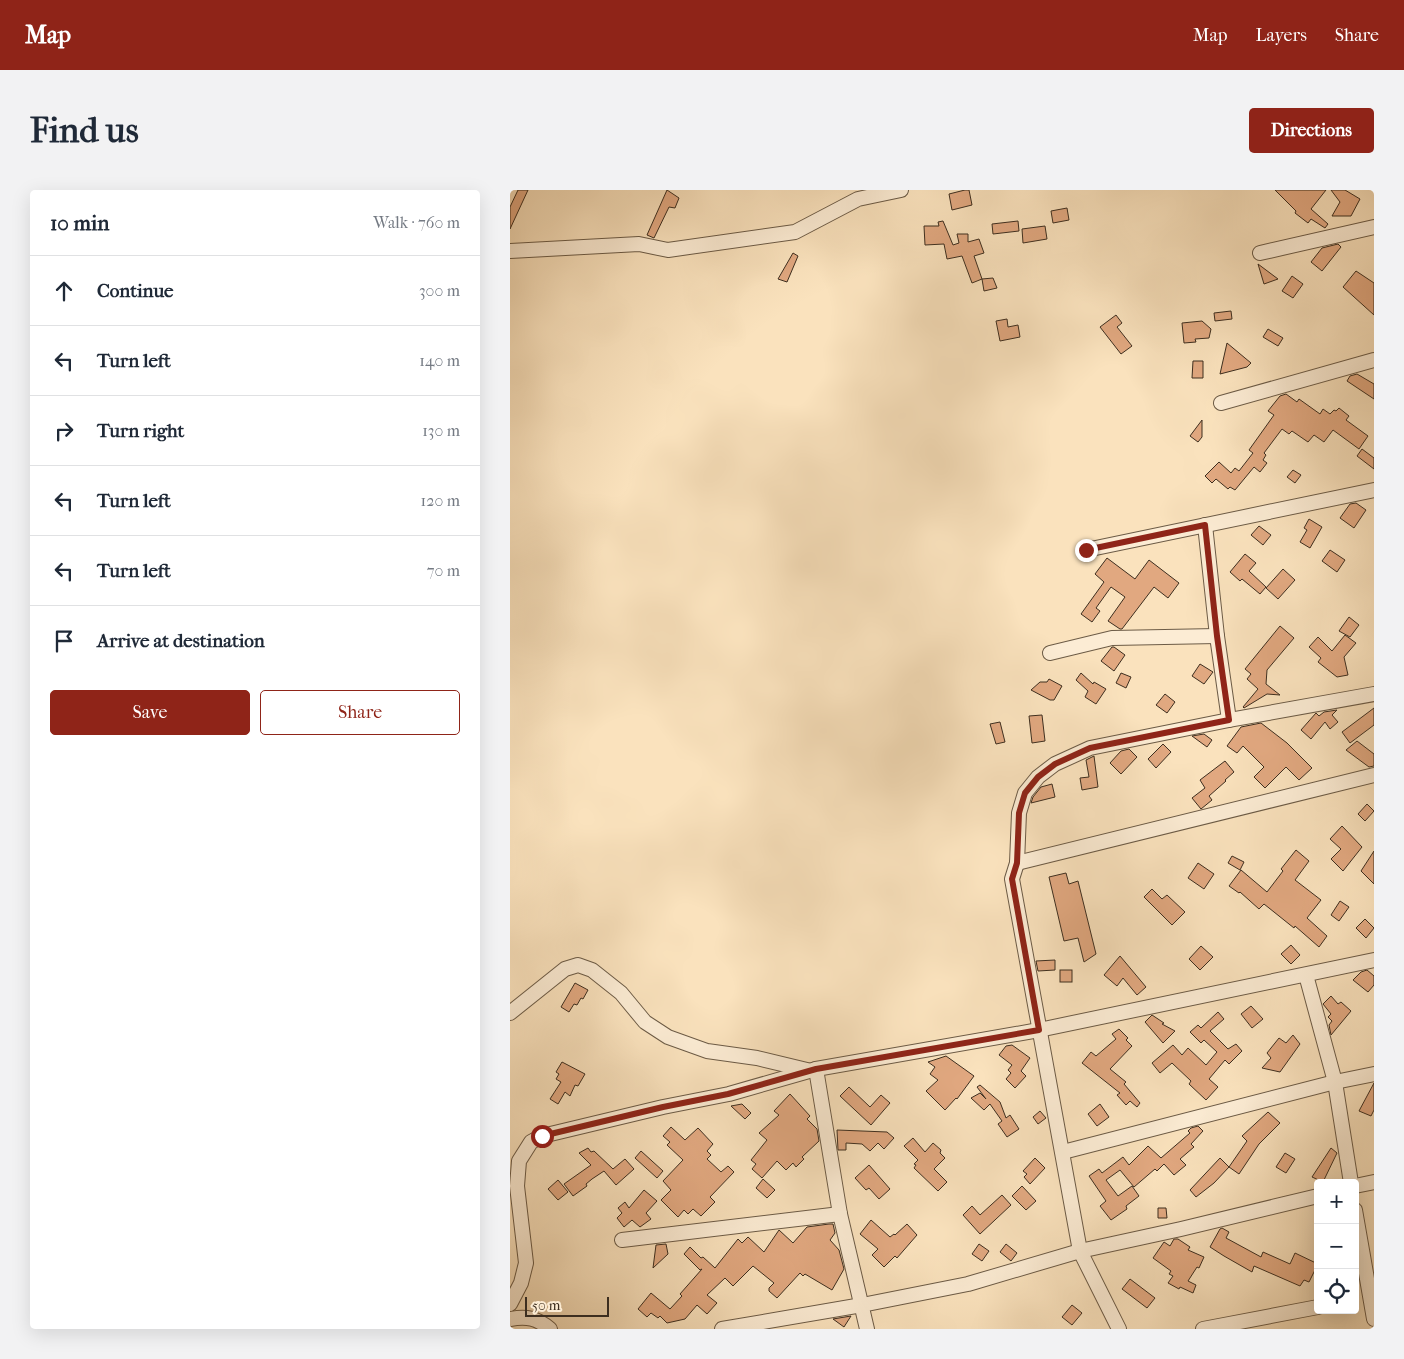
<!DOCTYPE html>
<html lang="en">
<head>
<meta charset="utf-8">
<style>
  body { margin:0; font-family:"IM FELL French Canon",serif; background:#f2f2f3; color:#1f2937 }
  .controls { position:absolute; right:15px; bottom:15px; display:grid; overflow:hidden; border-radius:5px; box-shadow:0 5px 20px #0002 }
  .controls button { width:45px; height:45px; display:grid; place-items:center; padding:0; border:0; border-bottom:1px solid #e0e1e3; background:#fff; color:#1f2937; font:25px sans-serif }
  .scale { position:absolute; left:15px; bottom:12px; width:84px; box-sizing:border-box; padding-left:5px; border:2px solid #3d2e1f; border-top:0; font-size:14px; line-height:18px; white-space:nowrap; color:#3d2e1f; -webkit-text-stroke:4px #fcecd4; paint-order:stroke }
  .stop { position:absolute; width:15px; height:15px; margin:-11px; border:4px solid #8f2418; border-radius:50%; background:#fff }
  .stop.end { background:#8f2418; border-color:#fff; box-shadow:0 1px 5px #0008 }
  .list { margin:0; padding:0; list-style:none }
  h2 { display:flex; justify-content:space-between; align-items:center; height:65px; margin:0; padding:0 20px; font-size:21px }
  h2 small { font-size:16px; font-weight:400; color:#747a83 }
  .list li { display:grid; grid-template-columns:32px 1fr auto; gap:15px; align-items:center; box-sizing:border-box; height:70px; padding:0 20px; border-top:1px solid #e0e1e3 }
  .list b { display:block; font-size:19px; white-space:nowrap }
  .list em { font-size:16px; font-style:normal; color:#747a83 }
  .actions { display:flex; gap:10px; padding:15px 20px }
  .actions a { flex:1; padding:11px 0; border:1px solid #8f2418; border-radius:5px; text-align:center; font-size:18px; color:#8f2418 }
  .actions .main { background:#8f2418; color:#fff }
  .icon { flex:none; width:28px; height:28px; fill:none; stroke:currentColor; stroke-width:2; stroke-linecap:round; stroke-linejoin:round }
  .map { position:relative; flex:none; width:864px; height:1139px; overflow:hidden; border-radius:5px }
  header { display:flex; align-items:center; gap:30px; box-sizing:border-box; height:70px; padding:0 25px; background:#8f2418; color:#fff }
  header strong { font-size:24px }
  nav { display:flex; gap:28px; margin-inline-start:auto; font-size:18px }
  .intro { display:flex; align-items:center; justify-content:space-between; box-sizing:border-box; height:120px; padding:0 30px }
  h1 { margin:0; font-size:35px }
  .button { padding:12px 22px; border-radius:5px; background:#8f2418; color:#fff; font-size:18px; font-weight:700 }
  main { display:flex; gap:30px; padding:0 30px }
  aside { flex:1; background:#fff; border-radius:5px; box-shadow:0 5px 20px #0002 }
  .map>svg:first-child { display:block }
  .building { fill:#e1a880; stroke:#3d2e1f }
  .lines { fill:none; stroke-linecap:round; stroke-linejoin:round }
  .minor-casing { stroke:#6c5b46; stroke-width:16 }
  .minor { stroke:#fcecd4; stroke-width:14 }
  .route { stroke:#8f2418; stroke-width:6 }
</style>
</head>
<body>
<header>
<strong>Map</strong>
<nav><a>Map</a><a>Layers</a><a>Share</a></nav>
</header>
<div class="intro"><h1>Find us</h1><a class="button">Directions</a></div>
<main>
<aside>
<h2>10 min<small>Walk · 760 m</small></h2>
<ul class="list">
<li><svg class="icon" aria-label="ahead" viewBox="0 0 24 24"><path d="M12 20V5M6 11l6-6 6 6"/></svg><div><b>Continue</b></div><em>300 m</em></li>
<li><svg class="icon" aria-label="left" viewBox="0 0 24 24"><path d="M17 20v-9H6M10 6l-5 5 5 5"/></svg><div><b>Turn left</b></div><em>140 m</em></li>
<li><svg class="icon" aria-label="right" viewBox="0 0 24 24"><path d="M7 20v-9h11M14 6l5 5-5 5"/></svg><div><b>Turn right</b></div><em>130 m</em></li>
<li><svg class="icon" aria-label="left" viewBox="0 0 24 24"><path d="M17 20v-9H6M10 6l-5 5 5 5"/></svg><div><b>Turn left</b></div><em>120 m</em></li>
<li><svg class="icon" aria-label="left" viewBox="0 0 24 24"><path d="M17 20v-9H6M10 6l-5 5 5 5"/></svg><div><b>Turn left</b></div><em>70 m</em></li>
<li><svg class="icon" aria-label="arrive" viewBox="0 0 24 24"><path d="M6 21V4h12l-3 4 3 4H6"/></svg><div><b>Arrive at destination</b></div></li>
</ul>
<div class="actions"><a class="main">Save</a><a>Share</a></div>
</aside>
<div class="map">
<svg width="864" height="1139" viewBox="0 0 864 1139">
  <rect width="100%" height="100%" fill="#fae2bd"/>
  <filter id="stains"><feTurbulence type="fractalNoise" baseFrequency=".004" numOctaves="4"/><feColorMatrix values="0 0 0 0 .2 0 0 0 0 .09 0 0 0 0 .02 0 0 0 .5 -.17"/></filter>
  <radialGradient id="worn" r=".72"><stop offset=".6" stop-color="#630" stop-opacity="0"/><stop offset="1" stop-color="#630" stop-opacity=".3"/></radialGradient>
  <!-- building -->
  <g class="building">
    <polygon points="8,0 18,0 0,39 0,17"/>
    <polygon points="157,0 169,8 165,18 159,17 144,48 137,45"/>
    <polygon points="455,0 459,0 462,15 442,20 439,4"/>
    <polygon points="765,0 816,0 801,19 818,34 815,38 801,29 798,33 785,23 786,21"/>
    <polygon points="821,0 835,0 850,9 841,26 822,26 830,12"/>
    <polygon points="557,18 559,30 543,33 541,21"/>
    <polygon points="433,31 443,55 449,53 447,44 458,44 458,52 469,49 474,63 464,66 472,89 462,93 452,66 437,69 434,54 415,55 414,36 429,36 428,32"/>
    <polygon points="508,31 509,41 483,44 482,34"/>
    <polygon points="535,36 537,49 513,53 512,39"/>
    <polygon points="828,54 831,57 812,81 801,72 812,58"/>
    <polygon points="283,63 288,66 277,92 268,89"/>
    <polygon points="748,74 768,89 754,94"/>
    <polygon points="846,81 864,93 864,125 833,97"/>
    <polygon points="782,86 793,94 783,108 772,101"/>
    <polygon points="483,88 487,98 474,101 472,89"/>
    <polygon points="721,121 722,129 705,131 704,123"/>
    <polygon points="606,125 612,133 607,137 622,156 611,164 590,137"/>
    <polygon points="497,129 498,137 508,135 510,147 490,151 486,131"/>
    <polygon points="692,131 701,139 699,148 685,149 686,152 674,153 672,133"/>
    <polygon points="758,139 773,148 768,156 753,147"/>
    <polygon points="717,153 741,173 737,177 710,184"/>
    <polygon points="683,171 693,171 693,188 682,188"/>
    <polygon points="847,184 864,194 864,209 837,191 840,186"/>
    <polygon points="776,204 787,212 789,209 810,224 813,219 820,224 824,220 826,221 829,218 839,226 836,230 858,246 849,259 823,240 814,252 804,245 798,252 782,241 779,244 772,239 754,263 756,265 753,270 757,273 750,282 744,277 725,300 720,297 718,299 706,289 702,293 695,286 709,272 721,283 725,278 729,281 743,263 739,260 764,225 758,221 770,206"/>
    <polygon points="692,230 692,247 688,252 680,246"/>
    <polygon points="852,259 864,268 864,279 847,266"/>
    <polygon points="783,280 791,285 785,293 777,287"/>
    <polygon points="846,313 856,320 844,338 830,328 840,314"/>
    <polygon points="799,329 812,337 800,358 790,352 797,340 794,338"/>
    <polygon points="749,336 761,345 753,355 741,345"/>
    <polygon points="820,360 835,370 827,382 812,371"/>
    <polygon points="735,364 746,373 739,381 756,397 750,404 732,389 730,391 720,382"/>
    <polygon points="597,368 625,389 639,370 669,393 658,408 644,397 612,439 610,439 598,431 615,407 601,397 586,418 590,421 582,432 571,424 594,392 585,384"/>
    <polygon points="773,379 785,390 768,409 756,398"/>
    <polygon points="839,427 849,435 840,447 829,441"/>
    <polygon points="770,436 784,448 757,480 756,494 770,505 757,504 734,518 733,517 748,499 737,489 741,484 735,479"/>
    <polygon points="835,445 846,453 834,467 838,485 827,487 808,472 811,468 799,457 808,447 822,461"/>
    <polygon points="602,457 604,457 615,465 604,481 591,471"/>
    <polygon points="690,474 703,482 694,494 682,486"/>
    <polygon points="571,483 583,494 584,492 596,499 586,514 575,507 578,501 566,490"/>
    <polygon points="611,483 621,487 616,498 606,493"/>
    <polygon points="539,489 552,496 544,510 540,510 521,500 530,492 537,492"/>
    <polygon points="655,504 665,512 657,523 646,515"/>
    <polygon points="864,518 864,535 840,553 832,542"/>
    <polygon points="827,520 822,525 828,532 820,539 815,532 801,549 791,540 806,523 809,526 814,522"/>
    <polygon points="532,525 535,551 522,553 519,526"/>
    <polygon points="490,532 495,552 486,554 480,534"/>
    <polygon points="751,533 777,553 802,578 789,590 776,577 755,598 744,587 754,577 733,556 727,563 717,556 731,537"/>
    <polygon points="694,544 702,550 697,557 682,546"/>
    <polygon points="847,551 864,564 864,576 859,577 836,560"/>
    <polygon points="653,554 661,562 646,578 638,569"/>
    <polygon points="619,559 627,567 611,584 600,573 611,561"/>
    <polygon points="584,566 588,597 572,600 570,588 579,587 576,570"/>
    <polygon points="715,571 724,582 715,590 716,591 699,606 702,610 691,619 682,608 695,598 690,590"/>
    <polygon points="542,594 545,607 521,613 523,607 531,597"/>
    <polygon points="857,614 864,621 855,631 848,624"/>
    <polygon points="832,636 852,657 833,681 821,669 831,659 820,649"/>
    <polygon points="786,660 799,671 785,690 811,710 797,728 817,746 809,757 785,736 784,738 754,714 749,719 730,702 729,703 719,696 731,680 757,702 773,681 771,679"/>
    <polygon points="864,661 864,694 851,681"/>
    <polygon points="722,666 734,672 730,680 718,673"/>
    <polygon points="688,673 704,684 694,699 678,688"/>
    <polygon points="556,683 559,694 568,691 586,764 574,772 568,748 554,751 539,687"/>
    <polygon points="642,699 652,709 657,705 675,722 662,735 634,707"/>
    <polygon points="830,711 839,717 829,731 821,725"/>
    <polygon points="855,729 864,738 856,748 846,738"/>
    <polygon points="781,755 790,765 781,774 771,764"/>
    <polygon points="691,756 703,767 690,780 679,769"/>
    <polygon points="610,766 636,797 627,805 613,788 607,796 594,785"/>
    <polygon points="545,770 545,780 528,781 526,771"/>
    <rect x="550" y="780" width="12" height="12"/>
    <polygon points="857,780 864,786 864,795 858,802 843,790 851,782"/>
    <polygon points="65,793 78,800 73,809 71,808 67,815 64,814 59,822 51,817"/>
    <polygon points="821,806 828,814 831,812 841,821 821,845 819,835 822,831 818,827 821,824 813,814"/>
    <polygon points="741,816 753,829 742,838 731,824"/>
    <polygon points="708,822 714,829 700,841 718,859 726,854 732,861 719,874 715,870 699,889 708,897 696,910 679,894 681,891 662,873 650,883 642,873 663,855 672,865 678,858 696,875 707,862 694,850 691,853 680,842 688,835 691,838"/>
    <polygon points="642,825 654,833 652,834 665,841 653,853 635,832"/>
    <polygon points="609,839 618,848 616,850 622,856 600,879 616,892 614,894 630,913 627,917 620,911 616,915 607,905 610,903 572,873 581,862 586,866 606,849 602,844"/>
    <polygon points="783,845 790,854 770,882 752,878 761,868 757,863 769,848 776,853"/>
    <polygon points="502,855 520,868 511,881 516,886 505,898 496,889 501,883 498,880 502,875 489,865 496,856"/>
    <polygon points="436,866 464,886 447,909 446,908 435,920 416,901 428,890 420,884 425,877 418,872"/>
    <polygon points="52,872 75,884 68,896 65,895 60,906 55,902 48,914 40,909 51,892 46,889 49,884 46,882"/>
    <polygon points="864,893 864,920 861,926 849,921"/>
    <polygon points="470,895 490,912 496,928 500,925 509,939 497,947 488,934 492,931 480,914 474,920 461,908 470,903 476,909 467,897"/>
    <polygon points="339,897 360,917 371,905 380,913 361,935 330,906"/>
    <polygon points="280,904 300,926 297,929 307,939 309,951 292,967 294,969 286,977 283,973 276,980 267,971 252,988 242,979 246,974 241,970 257,950 249,943 269,925 264,921"/>
    <polygon points="232,914 241,923 235,929 221,916"/>
    <polygon points="590,914 599,927 587,936 578,924"/>
    <polygon points="530,921 536,928 528,934 523,927"/>
    <polygon points="758,922 770,933 749,954 729,984 719,977 737,951 732,946"/>
    <polygon points="688,936 693,941 681,954 684,957 670,969 676,975 664,985 654,974 647,981 645,979 624,997 610,980 596,990 608,1006 622,996 629,1006 616,1016 617,1019 601,1030 590,1016 596,1011 579,986 589,979 592,983 613,967 619,975 638,956 651,968 680,943 678,941 681,938"/>
    <polygon points="161,937 175,950 188,938 203,954 197,961 201,965 197,969 211,982 218,976 224,982 200,1007 205,1012 191,1026 183,1019 178,1024 174,1020 168,1027 151,1010 161,1000 153,991 173,970 157,955 160,952 153,946"/>
    <polygon points="327,940 377,942 384,948 374,959 368,953 360,961 352,954 336,953 336,960 328,960"/>
    <polygon points="403,948 415,962 423,953 431,960 430,963 435,968 424,979 437,992 428,1001 404,978 406,975 404,974 408,970 394,956"/>
    <polygon points="78,958 81,962 84,961 103,979 115,969 124,979 106,995 94,981 82,989 76,994 77,996 63,1006 54,994 81,975 69,963"/>
    <polygon points="821,958 827,963 813,992 802,987"/>
    <polygon points="131,961 153,981 147,988 125,968"/>
    <polygon points="775,963 785,969 776,983 766,977"/>
    <polygon points="525,968 535,978 520,994 514,987 517,984 513,981"/>
    <polygon points="710,968 719,977 704,993 686,1007 680,1000"/>
    <polygon points="359,975 380,999 369,1009 359,998 356,1000 345,988"/>
    <polygon points="253,989 265,1000 257,1008 246,998"/>
    <polygon points="48,990 58,1002 48,1010 38,999"/>
    <polygon points="512,996 526,1011 516,1020 502,1006"/>
    <polygon points="134,1000 147,1011 136,1023 141,1029 130,1037 122,1030 114,1037 107,1028 112,1023 108,1018 115,1012 119,1018"/>
    <polygon points="492,1005 501,1015 470,1044 453,1025 462,1016 470,1025"/>
    <polygon points="648,1018 656,1018 657,1028 648,1028"/>
    <polygon points="361,1030 380,1047 384,1044 385,1045 397,1034 407,1045 387,1068 385,1066 374,1077 362,1065 368,1059 350,1044"/>
    <polygon points="319,1034 323,1034 325,1043 320,1050 329,1060 334,1079 322,1100 295,1084 293,1086 290,1083 267,1108 259,1101 259,1098 264,1093 243,1076 223,1096 215,1088 197,1105 207,1113 197,1124 187,1115 175,1129 157,1133 150,1126 148,1128 141,1123 137,1127 128,1119 141,1103 160,1119 172,1106 170,1104 192,1079 190,1080 174,1064 180,1057 191,1068 193,1067 205,1078 228,1049 232,1053 238,1047 254,1062 269,1040 283,1053 297,1037"/>
    <polygon points="712,1038 719,1042 716,1048 751,1067 753,1062 780,1074 785,1063 808,1074 799,1092 794,1090 790,1096 744,1076 742,1082 714,1066 700,1057 710,1039"/>
    <polygon points="664,1049 668,1049 680,1057 678,1060 694,1067 689,1078 687,1077 678,1091 686,1095 683,1103 670,1097 669,1099 658,1093 663,1086 659,1084 661,1081 643,1068 654,1052 660,1056"/>
    <polygon points="156,1054 158,1064 143,1078 146,1055"/>
    <polygon points="469,1054 479,1061 472,1071 462,1064"/>
    <polygon points="496,1054 507,1063 501,1071 490,1062"/>
    <polygon points="620,1089 645,1108 637,1118 612,1099"/>
    <polygon points="562,1115 572,1123 562,1135 552,1127"/>
    <polygon points="341,1126 334,1137 323,1129"/>
  </g>
  <g class="lines">
    <defs>
      <g id="minor">
        <polyline points="0,61 129,54 158,60 285,42 348,9 391,0"/>
        <polyline points="750,63 864,37"/>
        <polyline points="711,213 864,170"/>
        <polyline points="695,335 707,446 719,530"/>
        <polyline points="576,360 864,300"/>
        <polyline points="540,463 602,448 707,446"/>
        <polyline points="507,673 864,585"/>
        <polyline points="796,785 825,892 841,993"/>
        <polyline points="0,823 55,779 68,775 82,780 111,803 135,832 158,847 197,861 247,868 297,880"/>
        <polyline points="306,879 330,1024 357,1139"/>
        <polyline points="553,962 825,892 864,884"/>
        <polyline points="845,996 864,992"/>
        <polyline points="845,1020 864,1129"/>
        <polyline points="112,1050 330,1024"/>
        <polyline points="0,1114 11,1093 16,1073 7,996 9,971 21,952 32,946 153,917 219,904 306,879 529,840 864,770"/>
        <path d="M0,1129C17,1126 27,1128 40,1139"/>
        <polyline points="212,1139 352,1115 458,1094 570,1061 671,1039 808,1006"/>
        <polyline points="609,1139 570,1061 502,689 507,673 509,623 515,603 528,587 545,574 580,558 719,530 864,504"/>
        <polyline points="693,1139 808,1117"/>
      </g>
    </defs>
    <!-- minor casing -->
    <use href="#minor" class="minor-casing"/>
    <!-- minor -->
    <use href="#minor" class="minor"/>
  </g>
  <g class="lines">
    <!-- route -->
    <polyline class="route" points="32,946 153,917 218,904 306,879 529,840 502,689 507,673 509,623 515,603 528,587 545,574 580,558 719,530 707,446 695,335 576,360"/>
  </g>
  <rect width="100%" height="100%" filter="url(#stains)"/>
  <rect width="100%" height="100%" fill="url(#worn)"/>
</svg>
<div class="controls">
<button>+</button>
<button>−</button>
<button><svg class="icon" aria-label="locate" viewBox="0 0 24 24"><circle cx="12" cy="12" r="6"/><path d="M12 2v4M12 18v4M2 12h4M18 12h4"/></svg></button>
</div>
<div class="scale">50 m</div>
<div class="stop" style="left:32px;top:946px"></div>
<div class="stop end" style="left:576px;top:360px"></div>
</div>
</main>
</body>
</html>
